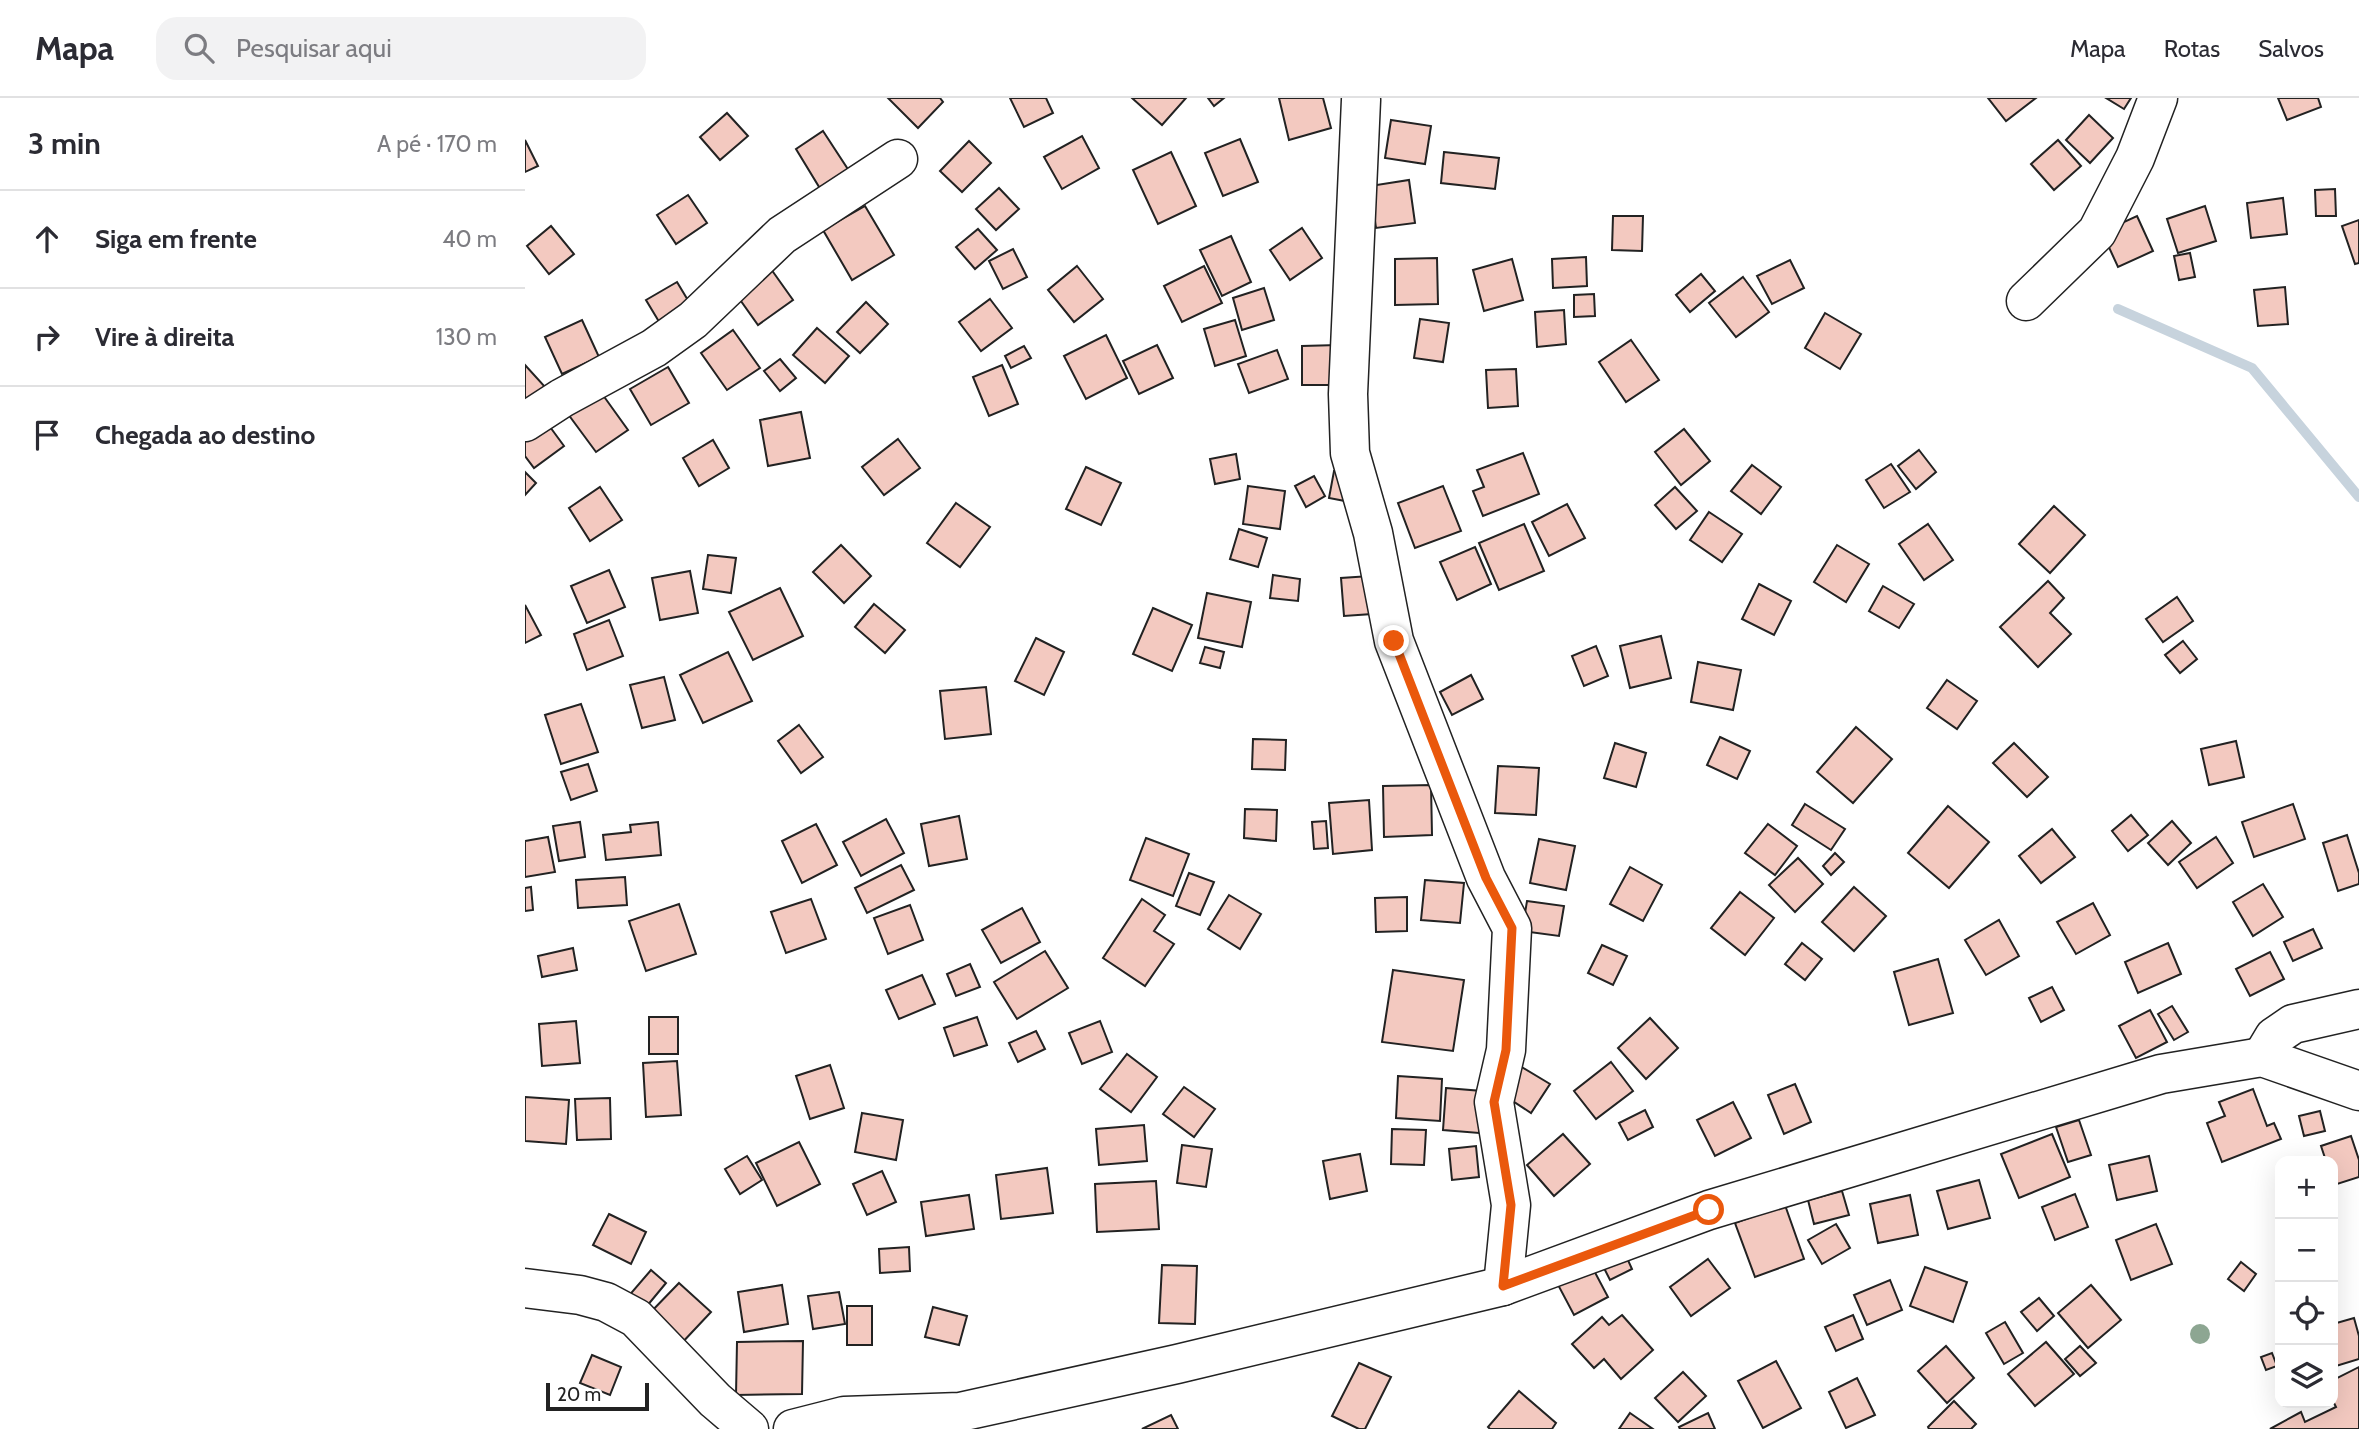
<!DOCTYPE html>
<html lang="pt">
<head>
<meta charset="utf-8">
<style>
  body { margin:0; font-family:Cabin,sans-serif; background:#f2f2f3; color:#2b2b33 }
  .controls { position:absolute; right:21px; bottom:21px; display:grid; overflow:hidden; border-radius:14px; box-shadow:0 7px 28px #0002 }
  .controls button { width:63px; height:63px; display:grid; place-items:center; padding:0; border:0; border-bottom:2px solid #e1e1e2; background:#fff; color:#2b2b33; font:35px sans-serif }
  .scale { position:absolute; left:21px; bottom:18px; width:103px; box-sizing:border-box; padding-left:7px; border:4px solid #222; border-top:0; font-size:19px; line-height:24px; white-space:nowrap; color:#222; -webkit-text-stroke:5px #fff; paint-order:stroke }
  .stop { position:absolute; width:21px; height:21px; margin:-16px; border:5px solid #ea580c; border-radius:50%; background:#fff }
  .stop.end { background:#ea580c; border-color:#fff; box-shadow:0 2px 7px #0008 }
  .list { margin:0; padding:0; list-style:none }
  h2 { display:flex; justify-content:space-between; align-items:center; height:91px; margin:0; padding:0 28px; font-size:30px }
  h2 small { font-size:23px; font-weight:400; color:#7c7c81 }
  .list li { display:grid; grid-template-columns:46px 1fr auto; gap:21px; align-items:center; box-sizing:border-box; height:98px; padding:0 28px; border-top:2px solid #e1e1e2 }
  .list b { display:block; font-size:26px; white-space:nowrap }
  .list em { font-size:23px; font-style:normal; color:#7c7c81 }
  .icon { flex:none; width:38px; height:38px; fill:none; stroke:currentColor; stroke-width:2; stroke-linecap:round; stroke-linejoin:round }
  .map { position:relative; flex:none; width:1834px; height:1331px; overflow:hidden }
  header { display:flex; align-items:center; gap:42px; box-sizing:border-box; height:98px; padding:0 35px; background:#fff; border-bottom:2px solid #e1e1e2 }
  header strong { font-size:33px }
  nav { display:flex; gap:38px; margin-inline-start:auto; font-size:24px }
  .search { width:490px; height:63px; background:#f2f2f3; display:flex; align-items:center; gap:18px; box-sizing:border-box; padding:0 24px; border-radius:21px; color:#7c7c81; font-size:26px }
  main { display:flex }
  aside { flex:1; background:#fff }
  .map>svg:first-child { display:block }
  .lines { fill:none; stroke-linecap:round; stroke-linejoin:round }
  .stream { stroke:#c7d3dd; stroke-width:10 }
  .building { fill:#f3c9c0; stroke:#222; stroke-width:2 }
  .minor-casing { stroke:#222; stroke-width:41 }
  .minor { stroke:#fff; stroke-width:38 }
  .tree { fill:#8da692 }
  .route { stroke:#ea580c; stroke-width:9 }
</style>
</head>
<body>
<header>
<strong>Mapa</strong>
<div class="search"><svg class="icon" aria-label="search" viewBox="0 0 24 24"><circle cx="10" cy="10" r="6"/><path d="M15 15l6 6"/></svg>Pesquisar aqui</div>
<nav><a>Mapa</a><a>Rotas</a><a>Salvos</a></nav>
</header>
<main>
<aside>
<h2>3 min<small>A pé · 170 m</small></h2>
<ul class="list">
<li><svg class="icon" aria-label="ahead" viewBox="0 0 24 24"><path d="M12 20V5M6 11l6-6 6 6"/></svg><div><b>Siga em frente</b></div><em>40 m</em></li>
<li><svg class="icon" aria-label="right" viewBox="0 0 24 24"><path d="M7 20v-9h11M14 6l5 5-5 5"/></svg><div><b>Vire à direita</b></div><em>130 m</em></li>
<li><svg class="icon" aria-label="arrive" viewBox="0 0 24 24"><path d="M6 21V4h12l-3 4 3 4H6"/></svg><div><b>Chegada ao destino</b></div></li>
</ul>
</aside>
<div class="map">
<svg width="1834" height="1331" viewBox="0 0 1834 1331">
  <rect width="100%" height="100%" fill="#fff"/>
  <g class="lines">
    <!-- stream -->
    <polyline class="stream" points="1593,211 1727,270 1834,399"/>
  </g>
  <!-- building -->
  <g class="building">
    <polygon points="363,0 415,0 418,4 393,30"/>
    <polygon points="485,0 521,0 528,15 499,29"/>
    <polygon points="607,0 661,0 637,27"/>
    <polygon points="683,0 699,0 689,8"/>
    <polygon points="754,0 798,0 806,30 764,42"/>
    <polygon points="1463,0 1511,0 1481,23"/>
    <polygon points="1581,0 1606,0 1599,11"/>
    <polygon points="1753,0 1793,0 1796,9 1762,22"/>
    <polygon points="202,15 223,38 195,62 175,39"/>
    <polygon points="1564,17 1588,40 1565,65 1541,42"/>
    <polygon points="866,22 906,28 900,66 860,60"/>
    <polygon points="298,33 328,79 299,97 271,51"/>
    <polygon points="557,38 574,70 537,91 519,59"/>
    <polygon points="715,41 733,84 698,98 680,55"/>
    <polygon points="0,42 13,68 0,74"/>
    <polygon points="1533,42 1556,68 1529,92 1506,66"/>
    <polygon points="444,43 466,65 437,94 415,73"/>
    <polygon points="646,54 671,108 633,126 608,72"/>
    <polygon points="919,54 974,60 970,91 916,85"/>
    <polygon points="884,82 890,125 851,130 845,88"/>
    <polygon points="474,90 494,111 471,132 451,111"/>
    <polygon points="1810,91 1811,118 1791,118 1790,92"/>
    <polygon points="163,97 182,125 151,146 132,117"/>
    <polygon points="1758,100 1762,136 1726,140 1722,105"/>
    <polygon points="340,108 369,157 327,182 298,132"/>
    <polygon points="1680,108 1691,143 1653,155 1642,121"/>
    <polygon points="1088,118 1118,118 1117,153 1087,152"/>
    <polygon points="1612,118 1628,153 1593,169 1577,134"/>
    <polygon points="1834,122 1834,165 1830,166 1817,128"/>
    <polygon points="26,128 49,156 24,176 2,148"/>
    <polygon points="777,130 797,160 765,182 745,152"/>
    <polygon points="453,131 472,152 450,171 431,149"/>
    <polygon points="706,138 726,184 697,198 675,152"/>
    <polygon points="488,151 502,179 478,191 464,163"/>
    <polygon points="1665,155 1670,179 1654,182 1649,158"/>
    <polygon points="1061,159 1062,188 1028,190 1027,161"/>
    <polygon points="912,160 913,206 870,207 870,161"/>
    <polygon points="987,161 998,202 959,213 948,172"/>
    <polygon points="1265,162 1279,190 1247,206 1232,178"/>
    <polygon points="241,164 268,202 233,227 206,189"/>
    <polygon points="552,168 578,201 549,224 523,192"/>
    <polygon points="679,168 697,205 657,224 639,188"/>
    <polygon points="1176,176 1190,193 1165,214 1151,197"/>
    <polygon points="1218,179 1244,214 1211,239 1184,205"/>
    <polygon points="152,184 170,214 139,232 121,202"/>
    <polygon points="1760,189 1763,226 1733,228 1729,192"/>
    <polygon points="739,190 749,222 717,232 708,200"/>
    <polygon points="1069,196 1070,218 1049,219 1049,197"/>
    <polygon points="465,201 487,230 456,253 434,224"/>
    <polygon points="341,204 363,226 335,255 312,234"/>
    <polygon points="1039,212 1041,246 1012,249 1010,214"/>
    <polygon points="1300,215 1336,236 1315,271 1280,250"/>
    <polygon points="895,221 924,225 918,264 889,260"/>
    <polygon points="57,222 74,259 37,276 20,239"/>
    <polygon points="710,222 721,258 690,268 679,231"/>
    <polygon points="292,230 324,258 300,285 268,257"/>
    <polygon points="208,232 235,270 202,292 176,255"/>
    <polygon points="581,237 602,280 561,301 539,258"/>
    <polygon points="1106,242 1134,282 1101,304 1074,264"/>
    <polygon points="632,247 648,280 614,296 598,263"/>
    <polygon points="813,247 813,287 777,287 777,248"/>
    <polygon points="499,248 506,260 486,270 480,258"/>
    <polygon points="752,252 763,281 724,295 713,266"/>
    <polygon points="255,261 271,280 255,293 239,273"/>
    <polygon points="0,267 21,290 0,306"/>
    <polygon points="477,267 493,306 464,318 448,279"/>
    <polygon points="143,269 164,305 126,327 105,291"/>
    <polygon points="991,271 993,308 963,310 961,272"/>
    <polygon points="75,293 103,332 71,354 43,316"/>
    <polygon points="276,314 285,360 243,368 235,322"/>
    <polygon points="17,318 39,348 9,370 0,358 0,330"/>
    <polygon points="1159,331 1185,363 1156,387 1130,354"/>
    <polygon points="373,341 395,370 359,397 337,369"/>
    <polygon points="188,342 204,370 174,388 158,360"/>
    <polygon points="1394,352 1411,374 1391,391 1373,368"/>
    <polygon points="998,355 1014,396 958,418 948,393 959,389 952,372"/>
    <polygon points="711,356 715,381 690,386 685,361"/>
    <polygon points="1366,366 1385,394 1359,410 1341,382"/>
    <polygon points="1227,367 1256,389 1236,416 1206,393"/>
    <polygon points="561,369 596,385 576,427 541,411"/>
    <polygon points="809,373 825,375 820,403 804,400"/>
    <polygon points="0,374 11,385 0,397"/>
    <polygon points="789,378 800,398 781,409 770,388"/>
    <polygon points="723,388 760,393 755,431 718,426"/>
    <polygon points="918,388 936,433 890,450 873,405"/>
    <polygon points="75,389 97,422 65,443 44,410"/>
    <polygon points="1150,389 1172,413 1151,431 1130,407"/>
    <polygon points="431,405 465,429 435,469 402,445"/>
    <polygon points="1042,406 1060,440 1024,458 1007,424"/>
    <polygon points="1529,408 1560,437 1525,475 1494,446"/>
    <polygon points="1184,414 1217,436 1197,464 1165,442"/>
    <polygon points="999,426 1019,473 974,492 954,445"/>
    <polygon points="1403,426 1428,462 1399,482 1374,446"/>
    <polygon points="714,431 742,440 733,469 705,461"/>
    <polygon points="316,447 346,478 319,505 288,474"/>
    <polygon points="1312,447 1344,466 1321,504 1289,484"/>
    <polygon points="950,449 966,486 932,502 915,464"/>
    <polygon points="183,457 211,460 206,495 178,491"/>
    <polygon points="84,472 100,509 62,525 46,488"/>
    <polygon points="165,473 173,515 135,522 127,480"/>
    <polygon points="748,477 775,481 773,503 745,500"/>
    <polygon points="845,478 847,516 819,518 816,480"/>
    <polygon points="1523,483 1539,500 1525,515 1546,536 1513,569 1475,529"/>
    <polygon points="1234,486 1266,503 1249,537 1217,521"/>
    <polygon points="1358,488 1389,506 1374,530 1344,513"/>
    <polygon points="255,490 278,538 228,562 204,514"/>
    <polygon points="682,495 726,504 717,549 673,540"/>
    <polygon points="1652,499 1668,523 1638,544 1621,521"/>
    <polygon points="349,506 380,532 360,555 330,529"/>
    <polygon points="0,507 16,537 0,545"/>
    <polygon points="628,510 667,527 647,573 608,556"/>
    <polygon points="84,522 98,558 62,572 49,536"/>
    <polygon points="1136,538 1146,580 1105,590 1095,548"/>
    <polygon points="511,540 539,554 519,597 490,583"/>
    <polygon points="1658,543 1672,561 1655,575 1640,557"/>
    <polygon points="1071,548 1083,578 1059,588 1047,558"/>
    <polygon points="680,549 699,554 695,570 675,565"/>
    <polygon points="203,554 227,603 178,625 155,577"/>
    <polygon points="1173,564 1216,572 1208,612 1166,604"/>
    <polygon points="946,577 958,601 927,617 915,594"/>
    <polygon points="139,579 150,622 117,630 105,587"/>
    <polygon points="1422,582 1452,603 1432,631 1402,610"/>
    <polygon points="461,589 466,636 420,641 415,593"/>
    <polygon points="56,606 73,654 36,666 20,617"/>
    <polygon points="274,627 298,659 276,675 253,643"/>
    <polygon points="1331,629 1367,661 1328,705 1292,674"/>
    <polygon points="1195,639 1225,653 1212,681 1182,667"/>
    <polygon points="728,641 761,642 760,672 727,671"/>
    <polygon points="1711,643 1719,679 1684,687 1676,651"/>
    <polygon points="1090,645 1121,655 1111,689 1079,680"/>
    <polygon points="1489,645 1523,679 1502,699 1468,665"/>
    <polygon points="63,666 72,693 46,702 36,674"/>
    <polygon points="973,668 1014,670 1011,717 970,715"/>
    <polygon points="906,687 907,737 859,739 858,688"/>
    <polygon points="844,702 847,752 808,756 804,705"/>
    <polygon points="1280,706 1320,731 1306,752 1267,727"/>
    <polygon points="1768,706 1780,741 1729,759 1717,724"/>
    <polygon points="1423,708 1464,744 1424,790 1383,755"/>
    <polygon points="720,711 752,712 751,743 719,740"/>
    <polygon points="1606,717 1623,737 1603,753 1587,733"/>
    <polygon points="434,718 442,761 404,768 396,726"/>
    <polygon points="361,721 379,755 336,778 318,744"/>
    <polygon points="801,723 803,750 789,751 787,724"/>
    <polygon points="1647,723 1666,745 1643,767 1623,745"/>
    <polygon points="55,724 60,759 34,763 28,728"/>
    <polygon points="133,724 136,757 81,762 78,737 106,734 105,727"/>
    <polygon points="291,726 312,767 277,785 257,743"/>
    <polygon points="1243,726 1272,748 1250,777 1220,755"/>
    <polygon points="1527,731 1550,759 1516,785 1494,758"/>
    <polygon points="1822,737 1834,775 1834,786 1813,793 1798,745"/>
    <polygon points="23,739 30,774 0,779 0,743"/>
    <polygon points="1691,739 1708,765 1672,790 1654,764"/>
    <polygon points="621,740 664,756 648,798 605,782"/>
    <polygon points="1014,741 1050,748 1041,792 1005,785"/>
    <polygon points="1310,755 1319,764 1306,777 1298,768"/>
    <polygon points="1273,760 1298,786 1270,814 1244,787"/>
    <polygon points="376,767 389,792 342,815 330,790"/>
    <polygon points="1105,769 1137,787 1118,823 1085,806"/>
    <polygon points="664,775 689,784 675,817 651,808"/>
    <polygon points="100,779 102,807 53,810 51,782"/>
    <polygon points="900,782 939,785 935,825 896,822"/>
    <polygon points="1738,786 1758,819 1728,838 1708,804"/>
    <polygon points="6,789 8,812 0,813 0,790"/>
    <polygon points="1329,789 1361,818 1329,853 1297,824"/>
    <polygon points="1215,794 1249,820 1220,857 1186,830"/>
    <polygon points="704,797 736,816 715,851 683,831"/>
    <polygon points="882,799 882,833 851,834 850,800"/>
    <polygon points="286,801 301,841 261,855 246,814"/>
    <polygon points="617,801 640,817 629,833 649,846 620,888 578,860"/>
    <polygon points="1002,803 1039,808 1034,838 997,833"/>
    <polygon points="1568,805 1585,837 1551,856 1532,824"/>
    <polygon points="154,806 171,856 121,873 104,823"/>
    <polygon points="385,807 398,842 363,856 349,820"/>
    <polygon points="497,810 515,844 476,865 457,832"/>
    <polygon points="1474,822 1494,858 1461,877 1440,842"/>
    <polygon points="1788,831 1797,850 1768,863 1759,844"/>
    <polygon points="1277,845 1297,861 1280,882 1260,866"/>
    <polygon points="1643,845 1656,876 1613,895 1600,864"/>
    <polygon points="1077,847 1102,858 1088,887 1063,875"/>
    <polygon points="48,850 52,872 17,879 13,858"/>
    <polygon points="520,853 543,890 492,921 469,884"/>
    <polygon points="1745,854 1759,881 1725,898 1711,871"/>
    <polygon points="1413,861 1428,915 1384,927 1369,874"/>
    <polygon points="445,866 455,889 431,898 422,876"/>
    <polygon points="868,872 939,882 928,953 857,944"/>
    <polygon points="397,877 410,906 374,921 361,892"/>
    <polygon points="1527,889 1539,912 1516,924 1504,900"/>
    <polygon points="1647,908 1663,934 1649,942 1633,916"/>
    <polygon points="1625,912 1642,944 1611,960 1594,928"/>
    <rect x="124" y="919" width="29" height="37"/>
    <polygon points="452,919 462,947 429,958 419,930"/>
    <polygon points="1125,920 1153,950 1121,981 1093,950"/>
    <polygon points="51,923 55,965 17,968 14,926"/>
    <polygon points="575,923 587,954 557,966 544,935"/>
    <polygon points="511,933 520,951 493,964 484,945"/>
    <polygon points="602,956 632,979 606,1014 575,991"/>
    <polygon points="152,963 156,1017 121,1019 118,965"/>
    <polygon points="1086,964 1108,993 1071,1021 1049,993"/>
    <polygon points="305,967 319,1010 285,1021 271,978"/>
    <polygon points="995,968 1025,986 1006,1015 977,996"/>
    <polygon points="873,978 917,981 915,1023 871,1020"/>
    <polygon points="1270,986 1286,1024 1259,1036 1243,997"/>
    <polygon points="659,989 690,1011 669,1039 638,1016"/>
    <polygon points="921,990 957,993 954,1035 918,1032"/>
    <polygon points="1728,991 1742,1028 1749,1025 1756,1041 1697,1064 1682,1025 1700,1018 1694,1004"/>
    <polygon points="0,999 44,1002 41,1046 0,1043"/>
    <polygon points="85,1000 86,1041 52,1042 50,1001"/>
    <polygon points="1208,1004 1226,1040 1190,1058 1172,1022"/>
    <polygon points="1120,1012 1128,1029 1103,1042 1094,1025"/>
    <polygon points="1795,1013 1800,1033 1779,1038 1774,1018"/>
    <polygon points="337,1015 378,1022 371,1062 330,1054"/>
    <polygon points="1554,1022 1566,1057 1543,1064 1531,1029"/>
    <polygon points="619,1027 622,1063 574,1067 571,1031"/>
    <polygon points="867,1031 901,1032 899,1067 866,1066"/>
    <polygon points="1038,1036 1065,1066 1029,1098 1002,1067"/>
    <polygon points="1527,1036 1545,1079 1494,1100 1476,1056"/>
    <polygon points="1826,1038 1834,1062 1834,1079 1809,1087 1808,1063 1801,1063 1796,1048"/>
    <polygon points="274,1044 295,1086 252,1108 231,1065"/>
    <polygon points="657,1047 687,1051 681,1089 652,1085"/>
    <polygon points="951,1048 954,1079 927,1082 924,1051"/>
    <polygon points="835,1056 842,1093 805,1101 798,1063"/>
    <polygon points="222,1058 237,1082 215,1096 200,1071"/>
    <polygon points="1624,1058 1632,1093 1592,1102 1584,1067"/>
    <polygon points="522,1070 528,1115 476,1121 471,1077"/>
    <polygon points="357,1073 371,1104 342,1117 328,1086"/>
    <polygon points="1454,1082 1465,1120 1423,1131 1412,1093"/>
    <polygon points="631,1083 634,1131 572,1134 570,1086"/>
    <polygon points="1317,1093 1324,1117 1289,1126 1283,1102"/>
    <polygon points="1550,1096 1563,1129 1530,1142 1517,1109"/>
    <polygon points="444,1097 449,1131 401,1138 396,1104"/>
    <polygon points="1385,1097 1393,1137 1353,1145 1345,1106"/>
    <polygon points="1260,1107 1279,1161 1230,1179 1210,1125"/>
    <polygon points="84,1116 121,1134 106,1166 68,1147"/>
    <polygon points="1311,1126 1325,1150 1297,1166 1283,1142"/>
    <polygon points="1631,1126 1647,1166 1606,1182 1591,1142"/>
    <polygon points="384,1149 385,1173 355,1175 354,1151"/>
    <polygon points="1097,1149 1107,1171 1085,1182 1074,1160"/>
    <polygon points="1183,1161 1205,1190 1166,1218 1145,1189"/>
    <polygon points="1716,1164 1731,1176 1719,1193 1703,1181"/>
    <polygon points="1065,1165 1083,1199 1049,1217 1031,1183"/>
    <polygon points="637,1167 672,1168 670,1226 634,1225"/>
    <polygon points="1400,1169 1442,1184 1428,1224 1385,1208"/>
    <polygon points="126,1172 141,1185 117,1214 101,1201"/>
    <polygon points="1365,1182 1377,1212 1342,1227 1329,1197"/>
    <polygon points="154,1185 186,1214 154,1248 122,1218"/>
    <polygon points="257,1187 263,1226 219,1234 213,1194"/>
    <polygon points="1566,1187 1596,1222 1563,1250 1533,1215"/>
    <polygon points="314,1194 320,1226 288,1231 283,1198"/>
    <polygon points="1514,1200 1529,1218 1512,1233 1496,1214"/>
    <rect x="322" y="1208" width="25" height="39"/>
    <polygon points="408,1209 442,1218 434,1247 400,1239"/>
    <polygon points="1097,1217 1128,1252 1096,1281 1079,1261 1069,1270 1047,1246 1077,1219 1084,1227"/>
    <polygon points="1328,1217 1338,1241 1311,1253 1300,1229"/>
    <polygon points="1829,1220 1834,1238 1834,1261 1811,1268 1808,1257 1808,1226"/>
    <polygon points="1480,1224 1498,1255 1479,1266 1461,1235"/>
    <polygon points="278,1243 277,1296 211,1297 212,1244"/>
    <polygon points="1521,1244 1549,1276 1510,1308 1483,1276"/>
    <polygon points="1421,1248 1449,1280 1422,1305 1393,1273"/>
    <polygon points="1555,1248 1571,1265 1555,1278 1540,1261"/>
    <polygon points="1747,1255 1752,1268 1741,1272 1736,1259"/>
    <polygon points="67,1257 96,1269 85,1297 55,1285"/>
    <polygon points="1251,1263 1276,1310 1238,1330 1213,1283"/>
    <polygon points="834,1265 866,1279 840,1331 834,1331 807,1318"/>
    <polygon points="1834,1269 1834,1331 1745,1331 1776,1314 1780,1324 1811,1309 1808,1303 1808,1282"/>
    <polygon points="1158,1274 1181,1298 1153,1324 1130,1300"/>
    <polygon points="1332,1280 1350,1317 1321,1330 1304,1294"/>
    <polygon points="994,1293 1031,1325 1027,1331 965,1331 963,1329"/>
    <polygon points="1429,1303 1451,1326 1446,1331 1404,1331 1403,1329"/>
    <polygon points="1105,1315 1128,1331 1094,1331"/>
    <polygon points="1183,1315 1190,1331 1155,1331 1154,1329"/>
    <polygon points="646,1317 653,1331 617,1331"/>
  </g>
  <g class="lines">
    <defs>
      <g id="minor">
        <polyline points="836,2 823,296 825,355 848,435 869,543 961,780 987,830 981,952 969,1004 986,1107 978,1188"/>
        <polyline points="1501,203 1572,134 1610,60 1633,0"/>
        <polyline points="0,324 37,300 129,250 168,222 257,137 373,61"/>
        <polyline points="1737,959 1749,939 1768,926 1834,911"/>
        <polyline points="0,1190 55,1197 81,1204 111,1220 190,1302 224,1331"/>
        <polyline points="268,1331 319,1318 435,1314 652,1266 978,1188 1184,1112 1636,976 1737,959 1834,993"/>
      </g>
    </defs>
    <!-- minor casing -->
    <use href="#minor" class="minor-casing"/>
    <!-- minor -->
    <use href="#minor" class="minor"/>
  </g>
  <!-- trees -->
  <circle class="tree" cx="1675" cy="1236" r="10"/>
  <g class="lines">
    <!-- route -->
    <polyline class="route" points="869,543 961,780 987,830 981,952 969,1004 986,1107 978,1188 1184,1112"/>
  </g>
</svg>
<div class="controls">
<button>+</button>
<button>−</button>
<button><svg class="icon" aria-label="locate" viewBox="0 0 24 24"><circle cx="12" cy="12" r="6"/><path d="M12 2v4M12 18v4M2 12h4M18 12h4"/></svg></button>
<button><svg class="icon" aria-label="layers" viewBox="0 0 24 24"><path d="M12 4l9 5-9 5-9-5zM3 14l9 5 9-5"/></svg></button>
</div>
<div class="scale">20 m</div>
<div class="stop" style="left:1184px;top:1112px"></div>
<div class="stop end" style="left:869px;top:543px"></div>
</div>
</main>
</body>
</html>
